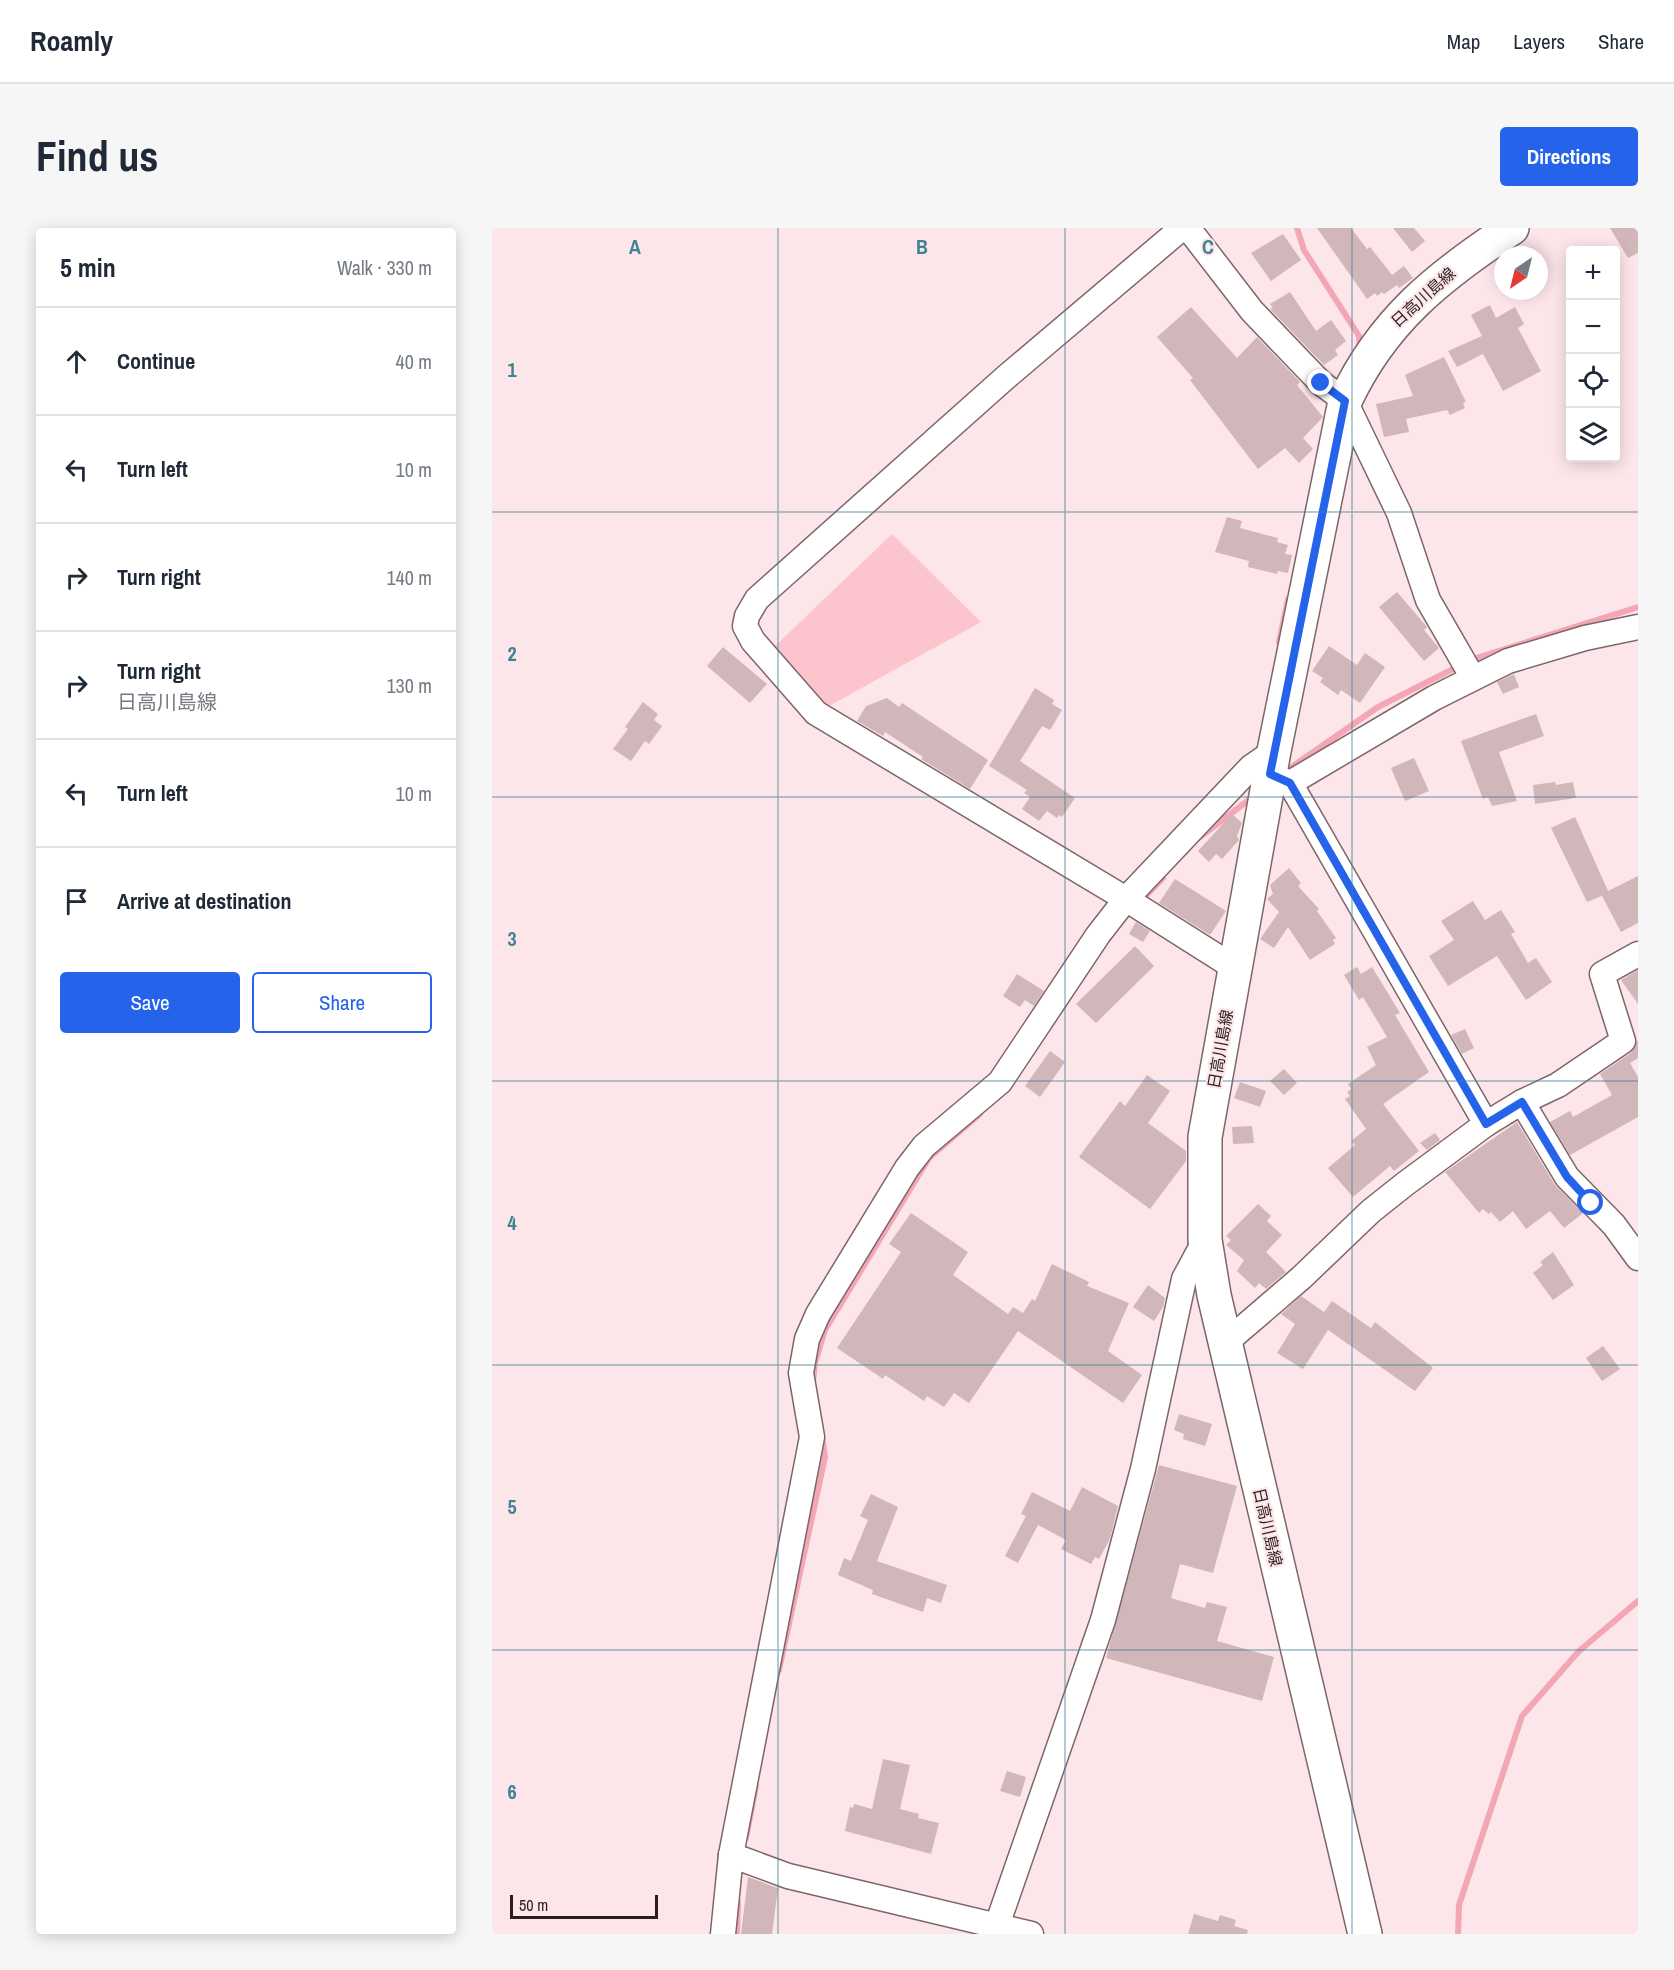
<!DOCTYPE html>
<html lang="en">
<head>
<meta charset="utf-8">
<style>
  body { margin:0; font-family:"Archivo Narrow","Noto Sans JP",sans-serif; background:#f6f6f7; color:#1f2937 }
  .controls { position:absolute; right:18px; top:18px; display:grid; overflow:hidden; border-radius:6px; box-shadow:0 3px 15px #0003 }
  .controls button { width:54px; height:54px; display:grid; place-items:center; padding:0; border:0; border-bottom:2px solid #e0e1e3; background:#fff; color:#1f2937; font:30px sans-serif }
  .compass { position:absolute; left:1002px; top:18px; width:54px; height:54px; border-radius:50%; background:#fff; box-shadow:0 3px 15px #0003; rotate:215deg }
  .scale { position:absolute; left:18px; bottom:15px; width:148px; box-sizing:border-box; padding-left:6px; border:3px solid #291f20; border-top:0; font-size:16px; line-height:21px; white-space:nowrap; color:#291f20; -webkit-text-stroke:4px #fde6e9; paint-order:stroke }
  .stop { position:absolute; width:18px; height:18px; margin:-14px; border:4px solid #2563eb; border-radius:50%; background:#fff }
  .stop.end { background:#2563eb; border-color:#fff; box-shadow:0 2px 6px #0008 }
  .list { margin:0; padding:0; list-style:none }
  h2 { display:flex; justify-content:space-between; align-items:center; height:78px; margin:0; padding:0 24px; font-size:26px }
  h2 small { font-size:20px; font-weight:400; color:#747a83 }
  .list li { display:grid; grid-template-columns:39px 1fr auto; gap:18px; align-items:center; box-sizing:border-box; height:108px; padding:0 24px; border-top:2px solid #e0e1e3 }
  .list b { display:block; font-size:22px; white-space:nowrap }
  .list p { margin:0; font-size:20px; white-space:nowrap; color:#747a83 }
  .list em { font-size:20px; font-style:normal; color:#747a83 }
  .actions { display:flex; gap:12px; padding:18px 24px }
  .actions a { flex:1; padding:14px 0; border:2px solid #2563eb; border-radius:6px; text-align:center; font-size:21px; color:#2563eb }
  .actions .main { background:#2563eb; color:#fff }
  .icon { flex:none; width:33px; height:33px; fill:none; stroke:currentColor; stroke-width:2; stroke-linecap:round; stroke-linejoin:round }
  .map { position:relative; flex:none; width:1146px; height:1706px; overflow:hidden; border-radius:6px }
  header { display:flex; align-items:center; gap:36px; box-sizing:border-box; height:84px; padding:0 30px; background:#fff; border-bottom:2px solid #e0e1e3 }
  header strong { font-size:28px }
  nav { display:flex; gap:33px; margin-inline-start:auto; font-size:21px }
  .intro { display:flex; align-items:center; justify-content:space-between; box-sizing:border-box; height:144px; padding:0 36px }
  h1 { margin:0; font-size:42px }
  .button { padding:15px 27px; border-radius:6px; background:#2563eb; color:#fff; font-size:21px; font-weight:700 }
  main { display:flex; gap:36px; padding:0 36px }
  aside { flex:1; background:#fff; border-radius:6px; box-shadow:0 3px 15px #0003 }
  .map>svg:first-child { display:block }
  .green { fill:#fcc5ce }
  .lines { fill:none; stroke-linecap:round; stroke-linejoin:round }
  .stream { stroke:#f3a6b3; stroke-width:6 }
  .building { fill:#d1b6ba }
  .minor-casing { stroke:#7d6569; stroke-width:27 }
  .primary-casing { stroke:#7d6569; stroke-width:36 }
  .minor { stroke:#fff; stroke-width:24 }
  .primary { stroke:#fff; stroke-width:33 }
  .route { stroke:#2563eb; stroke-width:8 }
  .grid { fill:none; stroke:#408293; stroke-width:1.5; stroke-opacity:0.55 }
  .labels { text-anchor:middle; stroke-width:4.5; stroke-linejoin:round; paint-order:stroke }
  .street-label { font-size:16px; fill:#291f20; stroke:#fde6e9 }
  .grid-label { font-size:20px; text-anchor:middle; font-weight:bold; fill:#408293; stroke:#fde6e9; stroke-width:4.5; stroke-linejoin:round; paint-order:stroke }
</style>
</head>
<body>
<header>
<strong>Roamly</strong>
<nav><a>Map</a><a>Layers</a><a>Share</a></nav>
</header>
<div class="intro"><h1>Find us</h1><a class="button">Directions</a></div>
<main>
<aside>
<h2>5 min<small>Walk · 330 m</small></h2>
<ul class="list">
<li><svg class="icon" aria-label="ahead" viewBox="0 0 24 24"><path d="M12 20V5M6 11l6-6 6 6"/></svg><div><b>Continue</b></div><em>40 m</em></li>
<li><svg class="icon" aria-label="left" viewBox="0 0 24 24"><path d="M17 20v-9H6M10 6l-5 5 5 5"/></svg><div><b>Turn left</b></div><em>10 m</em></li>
<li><svg class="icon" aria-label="right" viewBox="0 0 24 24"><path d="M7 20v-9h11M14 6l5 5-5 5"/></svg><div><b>Turn right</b></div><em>140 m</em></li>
<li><svg class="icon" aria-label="right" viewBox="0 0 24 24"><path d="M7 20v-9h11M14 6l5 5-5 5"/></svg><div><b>Turn right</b><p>日高川島線</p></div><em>130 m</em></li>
<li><svg class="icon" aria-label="left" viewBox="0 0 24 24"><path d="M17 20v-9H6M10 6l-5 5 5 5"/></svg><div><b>Turn left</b></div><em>10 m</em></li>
<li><svg class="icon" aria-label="arrive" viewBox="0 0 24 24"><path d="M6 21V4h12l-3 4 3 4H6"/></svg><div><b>Arrive at destination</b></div></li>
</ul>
<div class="actions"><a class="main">Save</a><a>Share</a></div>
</aside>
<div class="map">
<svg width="1146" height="1706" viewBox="0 0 1146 1706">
  <rect width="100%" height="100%" fill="#fde6e9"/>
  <!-- green -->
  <polygon class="green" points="400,306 489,394 337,478 328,474 281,420"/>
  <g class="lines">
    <!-- stream -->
    <g class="stream">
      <polyline points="805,0 812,22 867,108 868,122"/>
      <polyline points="787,414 796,371 804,371"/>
      <polyline points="978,432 1146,379"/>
      <polyline points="791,545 886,479 969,437"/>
      <polyline points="708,609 762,568"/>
      <polyline points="649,673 671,650"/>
      <polyline points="321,1154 323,1135 333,1102 437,930 488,886"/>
      <polyline points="287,1442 333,1229 330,1209"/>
      <polyline points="254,1610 264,1558"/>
      <polyline points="245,1706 246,1674"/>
      <polyline points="966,1706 967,1677 1030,1488 1087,1423 1146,1373"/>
    </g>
  </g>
  <!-- building -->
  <g class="building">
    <polygon points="825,0 859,0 875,21 878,19 900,47 912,38 921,50 907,60 905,57 892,66 890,64 885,68 883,65 875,71"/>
    <polygon points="901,0 922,0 933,13 920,24"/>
    <polygon points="1118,0 1146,0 1146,25 1136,30"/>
    <polygon points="791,6 809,32 779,53 759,25"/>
    <polygon points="798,64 824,103 839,92 854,113 843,122 846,127 832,137 778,81 781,80 778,76"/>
    <polygon points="998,77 1004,90 1023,79 1032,96 1026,100 1049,143 1011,163 991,126 965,139 956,123 990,108 979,87"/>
    <polygon points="699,79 745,130 765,109 808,154 805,157 831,189 811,210 821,221 807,235 793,220 766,241 698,152 701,150 665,109"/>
    <polygon points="952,129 974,174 971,175 973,180 958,187 955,182 914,191 917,204 892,209 884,176 921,168 913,147"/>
    <polygon points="735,289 750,293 748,300 786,310 785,314 796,317 793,326 800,327 796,345 786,343 785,346 756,339 757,333 723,324"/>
    <polygon points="905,364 935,399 932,402 947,420 932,433 887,379"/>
    <polygon points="837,418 865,437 873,425 893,439 868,475 849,462 846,467 828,454 831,450 820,443"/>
    <polygon points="231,419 275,456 258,475 215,438"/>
    <polygon points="1022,446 1027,459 1011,466 1005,454"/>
    <polygon points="543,460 562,472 560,476 570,482 558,502 550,498 528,533 583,570 570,589 567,587 565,590 555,583 547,593 530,581 538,569 532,565 535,562 497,538"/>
    <polygon points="395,470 407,479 410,475 496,532 478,561 429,531 431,529 393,504 391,508 365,493 374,478"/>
    <polygon points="151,474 166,486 162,492 170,498 157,516 153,513 139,533 121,521 136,501 133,499"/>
    <polygon points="1044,486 1052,508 1007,524 1025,573 1000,578 996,569 991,571 969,513"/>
    <polygon points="922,530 937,563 913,573 899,540"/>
    <polygon points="1063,554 1064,557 1081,554 1084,570 1043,576 1041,557"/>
    <polygon points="740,586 750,595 745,608 747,612 730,631 724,626 717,634 706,623"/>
    <polygon points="1083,589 1116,663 1146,648 1146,695 1129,704 1110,668 1095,674 1059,600"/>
    <polygon points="797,640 809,655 806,658 827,681 825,683 844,710 841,712 843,716 818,732 796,699 782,720 768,711 787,684 775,671 781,666 778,657"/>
    <polygon points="683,651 734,683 718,707 667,675"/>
    <polygon points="981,673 993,692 1009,682 1023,704 1019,706 1036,735 1044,730 1060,754 1034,772 1005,728 956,758 937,728 962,712 949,693"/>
    <polygon points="644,694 658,703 651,714 637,706"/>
    <polygon points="643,718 662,738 604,795 584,776"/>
    <polygon points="865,739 869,746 880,739 908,785 903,787 937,844 891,876 927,923 902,943 898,938 861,969 836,940 863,917 859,913 874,901 853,871 858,868 855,864 859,861 856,856 884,837 875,819 895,809 871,769 867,772 852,747"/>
    <polygon points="1146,742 1146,776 1129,752"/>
    <polygon points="525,746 552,763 542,778 533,772 528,779 511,768"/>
    <polygon points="973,801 982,820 970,826 959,807"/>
    <polygon points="1146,812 1146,830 1138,835 1146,849 1146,889 1078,927 1058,894 1078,883 1081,889 1120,867 1108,846 1139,825"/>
    <polygon points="558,823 573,834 548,869 533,858"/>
    <polygon points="792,841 805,855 792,867 778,853"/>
    <polygon points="655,847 678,863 656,895 694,923 694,933 658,981 587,929 628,873 633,878"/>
    <polygon points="748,854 774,863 768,879 742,870"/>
    <polygon points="1025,894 1063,957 1091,985 1072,1000 1058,983 1034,1001 1021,983 1008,994 999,984 997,986 991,981 987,985 953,944"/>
    <polygon points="760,898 762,915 741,916 740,899"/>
    <polygon points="943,905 948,912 935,922 928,915"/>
    <polygon points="766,976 779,988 775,993 790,1007 774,1024 794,1044 774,1061 767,1055 763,1060 745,1043 752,1032 734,1017 739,1012 734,1008"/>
    <polygon points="419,985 476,1024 461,1047 516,1086 521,1079 531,1085 540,1071 543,1073 560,1036 597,1054 595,1058 637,1075 616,1123 650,1147 631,1175 526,1103 477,1175 462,1165 452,1179 435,1168 432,1173 393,1147 391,1151 345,1120 409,1024 397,1016"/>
    <polygon points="1061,1024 1082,1057 1061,1072 1041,1045 1051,1037 1048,1034"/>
    <polygon points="656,1057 673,1070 671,1079 662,1093 641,1079"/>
    <polygon points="809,1068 832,1084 840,1073 879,1100 883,1094 941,1140 923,1163 836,1102 811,1141 785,1125 803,1096 789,1086"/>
    <polygon points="1111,1118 1128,1141 1110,1153 1094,1130"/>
    <polygon points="687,1186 720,1196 713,1218 691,1211 692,1206 682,1202"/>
    <polygon points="667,1237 745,1258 721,1345 688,1336 679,1370 713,1380 715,1374 735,1379 725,1413 782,1429 770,1473 614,1430"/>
    <polygon points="590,1259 626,1278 618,1311 607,1331 603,1329 599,1336 569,1321 574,1312 546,1297 526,1335 513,1328 534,1288 529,1286 540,1264 578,1283"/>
    <polygon points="379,1266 406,1279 385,1333 455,1357 449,1375 435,1370 431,1384 380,1366 381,1362 346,1347 352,1330 359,1333 376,1292 368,1288"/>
    <polygon points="391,1531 418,1537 408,1581 427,1586 426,1590 447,1595 439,1626 353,1603 358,1579 361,1580 362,1576 380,1581"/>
    <polygon points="515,1543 534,1549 528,1569 508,1563"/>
    <polygon points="256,1649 286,1660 280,1706 249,1706"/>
    <polygon points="702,1686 726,1693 728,1687 744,1692 742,1698 756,1702 755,1706 696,1706"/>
  </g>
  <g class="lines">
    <defs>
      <g id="minor">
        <polyline points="690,0 513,150 265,371 255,388 253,398 261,413 324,485 634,671 743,740"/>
        <polyline points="696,0 760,83 829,155 853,173 907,285 936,372 981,450"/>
        <polyline points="778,546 798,555 942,470 1016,433 1093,410 1146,399"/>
        <polyline points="798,555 994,896"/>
        <polyline points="1030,874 1075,949 1122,997 1146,1030"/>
        <polyline points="732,1116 809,1050 879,983 913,956 994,896 1030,874 1066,857 1131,813 1110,746 1146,726"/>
        <polyline points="239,1627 296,1648 539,1706"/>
        <polyline points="231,1706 239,1627 320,1209 309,1145 315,1111 326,1086 415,940 432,918 508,854 606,707 634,671 759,539 782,523"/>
        <polyline points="502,1706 611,1392 651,1241 692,1051 713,1012"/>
      </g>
      <path id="primary" d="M873,1706L722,1067L713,1012V909L782,523L853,173C890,93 947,48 1020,0"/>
    </defs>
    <!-- minor casing -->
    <use href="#minor" class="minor-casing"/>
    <!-- primary casing -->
    <use href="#primary" class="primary-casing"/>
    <!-- minor -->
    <use href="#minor" class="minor"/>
    <!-- primary -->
    <use href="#primary" class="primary"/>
  </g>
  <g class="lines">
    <!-- route -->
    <polyline class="route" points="829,155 853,173 778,546 798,555 994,896 1030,874 1075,949 1099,975"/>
  </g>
  <!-- grid -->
  <path class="grid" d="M286,0V1706M573,0V1706M860,0V1706M0,284H1146M0,569H1146M0,853H1146M0,1137H1146M0,1422H1146"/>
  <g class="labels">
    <!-- street labels -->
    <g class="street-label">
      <text transform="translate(931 69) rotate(-42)" y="6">日高川島線</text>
      <text transform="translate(728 821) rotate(-80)" y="6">日高川島線</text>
      <text transform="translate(776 1299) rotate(77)" y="6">日高川島線</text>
    </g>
  </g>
  <g class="grid-label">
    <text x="143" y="26">A</text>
    <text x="430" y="26">B</text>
    <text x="716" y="26">C</text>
    <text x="20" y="149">1</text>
    <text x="20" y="433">2</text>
    <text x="20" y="718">3</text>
    <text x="20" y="1002">4</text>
    <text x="20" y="1286">5</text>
    <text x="20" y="1571">6</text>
  </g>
</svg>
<div class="controls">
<button>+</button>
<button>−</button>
<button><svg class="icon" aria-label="locate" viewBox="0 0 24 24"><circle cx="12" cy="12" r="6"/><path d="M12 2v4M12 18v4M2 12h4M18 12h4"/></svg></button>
<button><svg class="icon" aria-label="layers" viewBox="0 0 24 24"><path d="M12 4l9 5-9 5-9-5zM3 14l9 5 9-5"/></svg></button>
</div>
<svg class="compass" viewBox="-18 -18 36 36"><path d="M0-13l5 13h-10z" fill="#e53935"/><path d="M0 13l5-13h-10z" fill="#747a83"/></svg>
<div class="scale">50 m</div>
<div class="stop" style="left:1099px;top:975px"></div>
<div class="stop end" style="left:829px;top:155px"></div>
</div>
</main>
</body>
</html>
